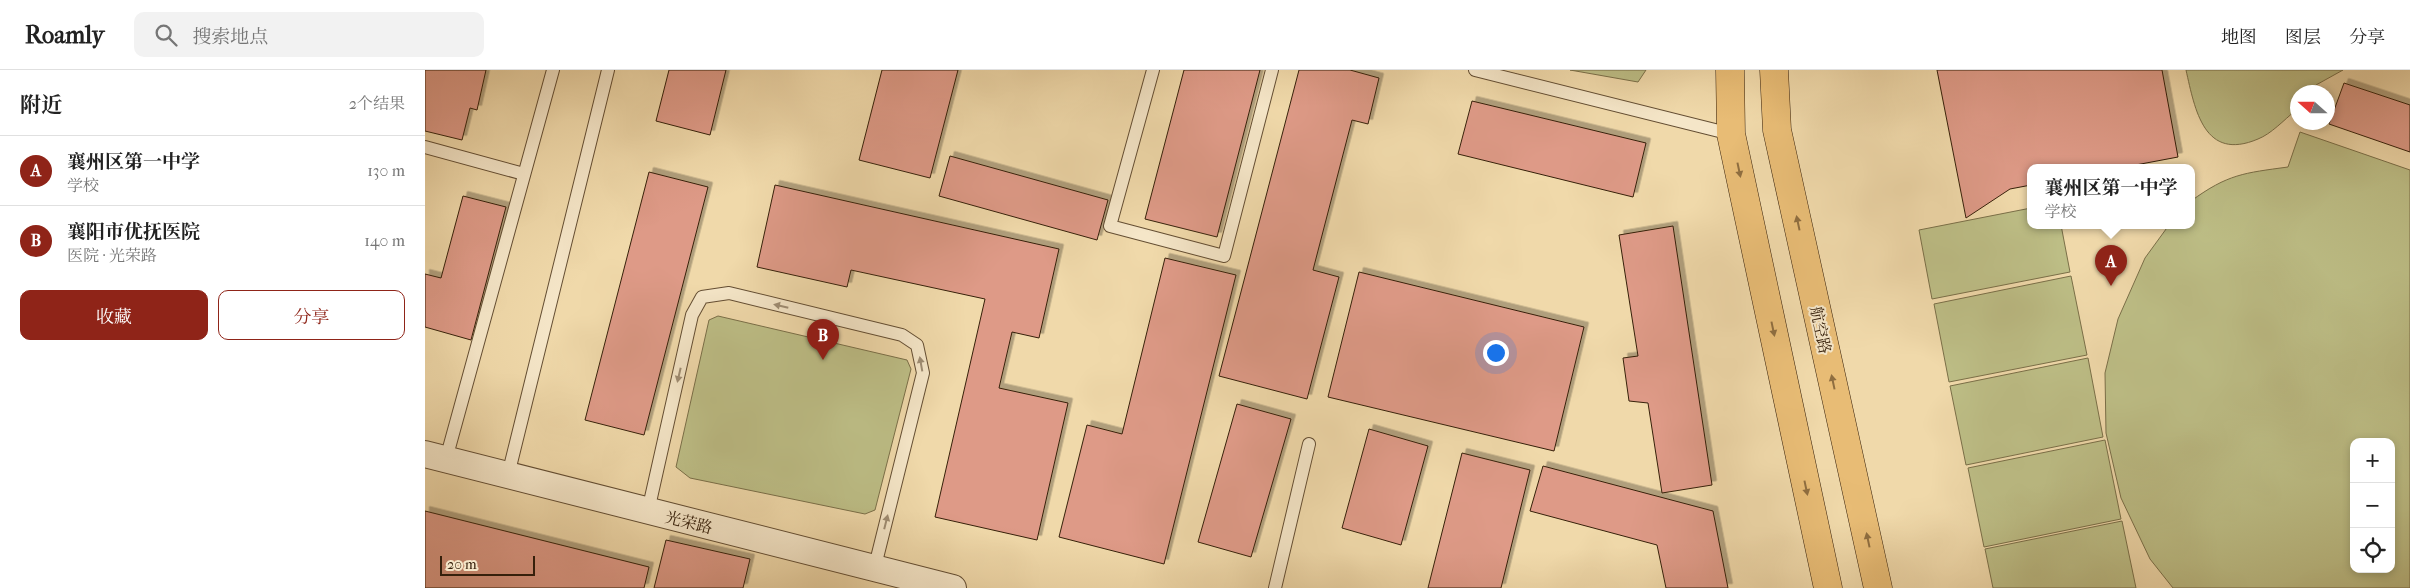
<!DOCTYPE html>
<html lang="zh">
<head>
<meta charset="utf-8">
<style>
  body { margin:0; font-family:"IM FELL French Canon","Noto Serif SC",serif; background:#f2f2f2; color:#222 }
  .controls { position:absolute; right:15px; bottom:15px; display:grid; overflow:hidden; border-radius:10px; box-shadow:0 2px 8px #0003 }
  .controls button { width:45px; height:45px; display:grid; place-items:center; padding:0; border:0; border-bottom:1px solid #e0e0e0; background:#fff; color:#222; font:25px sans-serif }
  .compass { position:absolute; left:1865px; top:15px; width:45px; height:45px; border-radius:50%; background:#fff; box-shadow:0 2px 8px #0003; rotate:291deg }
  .scale { position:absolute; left:15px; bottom:12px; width:95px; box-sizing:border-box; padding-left:5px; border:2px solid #36200b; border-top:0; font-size:14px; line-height:18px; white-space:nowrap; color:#36200b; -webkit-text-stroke:4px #f5e6c8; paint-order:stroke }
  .you { position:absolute; left:1070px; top:282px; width:18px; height:18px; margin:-12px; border:4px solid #fff; border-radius:50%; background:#1a73e8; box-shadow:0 0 0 8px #1a73e833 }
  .badge { display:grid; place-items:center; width:32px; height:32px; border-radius:50%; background:#8f2418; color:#fff; font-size:16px; font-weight:700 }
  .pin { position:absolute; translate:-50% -41px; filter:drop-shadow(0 1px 2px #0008) }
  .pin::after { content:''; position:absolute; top:26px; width:18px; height:15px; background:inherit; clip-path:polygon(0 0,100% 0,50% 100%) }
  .popup { position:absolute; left:1602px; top:94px; width:168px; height:65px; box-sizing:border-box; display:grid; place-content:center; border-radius:10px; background:#fff; filter:drop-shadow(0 1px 4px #0005); font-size:16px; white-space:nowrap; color:#767676 }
  .popup b { font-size:19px; color:#222 }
  .popup::after { content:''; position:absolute; left:50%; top:100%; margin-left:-10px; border:10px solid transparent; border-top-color:#fff }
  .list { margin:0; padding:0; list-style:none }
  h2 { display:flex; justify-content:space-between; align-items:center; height:65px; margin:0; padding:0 20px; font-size:21px }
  h2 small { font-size:16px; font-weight:400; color:#767676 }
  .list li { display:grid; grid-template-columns:32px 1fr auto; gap:15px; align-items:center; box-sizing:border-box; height:70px; padding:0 20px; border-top:1px solid #e0e0e0 }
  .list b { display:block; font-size:19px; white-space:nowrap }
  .list p { margin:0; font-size:16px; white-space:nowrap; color:#767676 }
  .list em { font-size:16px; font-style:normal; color:#767676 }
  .actions { display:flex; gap:10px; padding:15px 20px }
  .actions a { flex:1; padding:11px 0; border:1px solid #8f2418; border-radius:10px; text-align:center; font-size:18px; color:#8f2418 }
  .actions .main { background:#8f2418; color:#fff }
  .icon { flex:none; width:28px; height:28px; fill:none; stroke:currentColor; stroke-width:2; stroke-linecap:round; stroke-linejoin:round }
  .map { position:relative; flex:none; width:1985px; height:518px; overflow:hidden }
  header { display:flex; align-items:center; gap:30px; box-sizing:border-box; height:70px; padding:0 25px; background:#fff; border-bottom:1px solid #e0e0e0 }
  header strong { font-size:24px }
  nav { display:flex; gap:28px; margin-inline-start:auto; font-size:18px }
  .search { width:350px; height:45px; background:#f2f2f2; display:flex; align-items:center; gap:12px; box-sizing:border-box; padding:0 18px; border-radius:10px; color:#767676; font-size:19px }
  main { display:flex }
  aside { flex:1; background:#fff }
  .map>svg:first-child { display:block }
  .green { fill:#bdbe86; stroke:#7a6f48; fill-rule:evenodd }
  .building { fill:#de9a87; stroke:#36200b; filter:url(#shadow) }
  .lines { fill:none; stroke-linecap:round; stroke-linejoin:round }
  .service-casing { stroke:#644e33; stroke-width:14 }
  .minor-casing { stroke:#644e33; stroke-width:28 }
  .primary-casing { stroke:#36200b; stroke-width:29 }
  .service { stroke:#f5e6c8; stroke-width:12 }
  .minor { stroke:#f5e6c8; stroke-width:26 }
  .primary { stroke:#e8bc75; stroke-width:28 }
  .oneway { fill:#8f6e40 }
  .oneway2 { fill:#9f8d73 }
  .labels { text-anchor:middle; stroke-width:4; stroke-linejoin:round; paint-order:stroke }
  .street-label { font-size:16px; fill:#36200b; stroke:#f5e6c8 }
</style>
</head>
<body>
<header>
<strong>Roamly</strong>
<div class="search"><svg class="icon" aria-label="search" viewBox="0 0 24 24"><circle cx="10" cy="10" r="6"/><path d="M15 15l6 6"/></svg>搜索地点</div>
<nav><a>地图</a><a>图层</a><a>分享</a></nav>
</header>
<main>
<aside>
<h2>附近<small>2个结果</small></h2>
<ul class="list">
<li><span class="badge">A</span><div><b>襄州区第一中学</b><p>学校</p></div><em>130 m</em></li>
<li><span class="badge">B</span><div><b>襄阳市优抚医院</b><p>医院 · 光荣路</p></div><em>140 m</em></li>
</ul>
<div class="actions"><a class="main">收藏</a><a>分享</a></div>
</aside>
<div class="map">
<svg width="1985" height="518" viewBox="0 0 1985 518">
  <defs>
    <filter id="shadow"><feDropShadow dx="4.5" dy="-4.5" stdDeviation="0" flood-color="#0004"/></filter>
  </defs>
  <rect width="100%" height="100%" fill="#f0d9aa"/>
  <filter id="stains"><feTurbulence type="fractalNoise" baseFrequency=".004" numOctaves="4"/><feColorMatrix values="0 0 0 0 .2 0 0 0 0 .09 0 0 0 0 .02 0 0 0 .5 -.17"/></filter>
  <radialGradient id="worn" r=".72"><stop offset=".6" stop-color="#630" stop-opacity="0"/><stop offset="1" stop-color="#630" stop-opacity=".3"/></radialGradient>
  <!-- green -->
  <g class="green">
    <polygon points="1145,0 1221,0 1213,12"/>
    <path d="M1761,0H1918L1891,15L1885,22H1872V38L1870,41C1859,50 1846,64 1833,69C1779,92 1770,40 1761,0Z"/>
    <path d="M1875,62L1985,100V518H1748L1725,489L1696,428L1681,363L1680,303L1693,249L1720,188L1744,155H1766V131C1803,104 1819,103 1863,97ZM1929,372H1966V499H1929Z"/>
    <polygon points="1606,138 1606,155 1636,155 1645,202 1507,229 1494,160"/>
    <polygon points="1646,206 1662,285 1524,312 1509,234"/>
    <polygon points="293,246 482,290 486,299 450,440 440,444 265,408 251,397 284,250"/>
    <polygon points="1663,288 1678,367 1541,395 1525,316"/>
    <polygon points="1680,370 1696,449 1559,477 1543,398"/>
    <polygon points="1697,451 1711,518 1568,518 1560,479"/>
  </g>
  <!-- building -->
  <g class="building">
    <polygon points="0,0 61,0 52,40 45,38 37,70 0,61"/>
    <polygon points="244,0 301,0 285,65 231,51"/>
    <polygon points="457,0 533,0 505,108 434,90"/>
    <polygon points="759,0 835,0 792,167 720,149"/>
    <polygon points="874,0 925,0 954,8 943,54 927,50 888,200 914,207 882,329 794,306"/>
    <polygon points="1512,0 1737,0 1753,87 1700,97 1606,97 1606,115 1585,119 1541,148"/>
    <polygon points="1919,13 1985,35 1985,82 1904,54"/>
    <polygon points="1047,31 1221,73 1208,127 1033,84"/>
    <polygon points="525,86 683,130 672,170 514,126"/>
    <polygon points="224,102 283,117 219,365 160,350"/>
    <polygon points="350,115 634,179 614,268 587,262 574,318 643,333 612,470 510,447 560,229 426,200 422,217 332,197"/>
    <polygon points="38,126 81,137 46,270 0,257 0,204 16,208"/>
    <polygon points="1248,156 1287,415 1237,423 1223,333 1204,331 1198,288 1213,286 1194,165"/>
    <polygon points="740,188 811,205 739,494 634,467 662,355 697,364"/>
    <polygon points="934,202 1159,257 1129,381 903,327"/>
    <polygon points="812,334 866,349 826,487 773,472"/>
    <polygon points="944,359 1003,376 976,475 917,458"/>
    <polygon points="1037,383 1105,400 1076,518 1003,518"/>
    <polygon points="1118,396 1288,441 1303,518 1241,518 1232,475 1105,441"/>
    <polygon points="0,441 224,497 219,518 0,518"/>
    <polygon points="241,470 325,489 318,518 229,518"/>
  </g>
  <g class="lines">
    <defs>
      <g id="service">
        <polyline points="728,0 685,156 799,186 847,0"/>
        <polyline points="1050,0 1306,64"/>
        <polyline points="0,77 99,104"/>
        <polyline points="21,389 128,0"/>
        <polyline points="83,405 183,0"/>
        <polyline points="223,441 267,245 277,227 304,223 477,265 492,275 498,303 449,500"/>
        <polyline points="850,518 884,374"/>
      </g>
      <polyline id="minor" points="0,384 528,518"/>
      <g id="primary">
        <polyline points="1305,0 1306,64 1403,518"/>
        <polyline points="1349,0 1352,60 1453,518"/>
      </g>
    </defs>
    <!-- service casing -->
    <use href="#service" class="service-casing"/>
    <!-- minor casing -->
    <use href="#minor" class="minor-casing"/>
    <!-- primary casing -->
    <use href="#primary" class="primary-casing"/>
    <!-- service -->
    <use href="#service" class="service"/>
    <!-- minor -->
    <use href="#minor" class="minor"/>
    <!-- primary -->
    <use href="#primary" class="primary"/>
  </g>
  <!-- one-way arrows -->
  <defs><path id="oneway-solid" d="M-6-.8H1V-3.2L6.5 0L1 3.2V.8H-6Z" transform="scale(1.25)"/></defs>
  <g class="oneway">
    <use href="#oneway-solid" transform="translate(1314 100) rotate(78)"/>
    <use href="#oneway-solid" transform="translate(1373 153) rotate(-102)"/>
    <use href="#oneway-solid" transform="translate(1348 259) rotate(78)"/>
    <use href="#oneway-solid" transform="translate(1408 312) rotate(-102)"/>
    <use href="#oneway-solid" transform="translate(1381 418) rotate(78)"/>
    <use href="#oneway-solid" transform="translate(1443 470) rotate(-102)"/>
  </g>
  <g class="oneway2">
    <use href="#oneway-solid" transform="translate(356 236) rotate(-167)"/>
    <use href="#oneway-solid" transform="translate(496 294) rotate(-100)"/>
    <use href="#oneway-solid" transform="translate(254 305) rotate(103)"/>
    <use href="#oneway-solid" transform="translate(461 452) rotate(-76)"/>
  </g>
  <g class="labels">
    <!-- street labels -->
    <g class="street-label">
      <text transform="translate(1396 260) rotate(78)" y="6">航空路</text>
      <text transform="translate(264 452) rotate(14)" y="6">光荣路</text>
    </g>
  </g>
  <rect width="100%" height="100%" filter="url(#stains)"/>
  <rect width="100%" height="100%" fill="url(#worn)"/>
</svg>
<div class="controls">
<button>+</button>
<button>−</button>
<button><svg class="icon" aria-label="locate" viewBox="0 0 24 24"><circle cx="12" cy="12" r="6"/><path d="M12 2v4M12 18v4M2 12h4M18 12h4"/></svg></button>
</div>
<svg class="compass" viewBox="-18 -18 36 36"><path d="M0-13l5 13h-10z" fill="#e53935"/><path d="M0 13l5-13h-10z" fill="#767676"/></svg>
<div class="scale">20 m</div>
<div class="you"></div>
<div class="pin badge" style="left:1686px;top:216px">A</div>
<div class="popup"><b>襄州区第一中学</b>学校</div>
<div class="pin badge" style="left:398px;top:290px">B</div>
</div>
</main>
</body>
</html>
